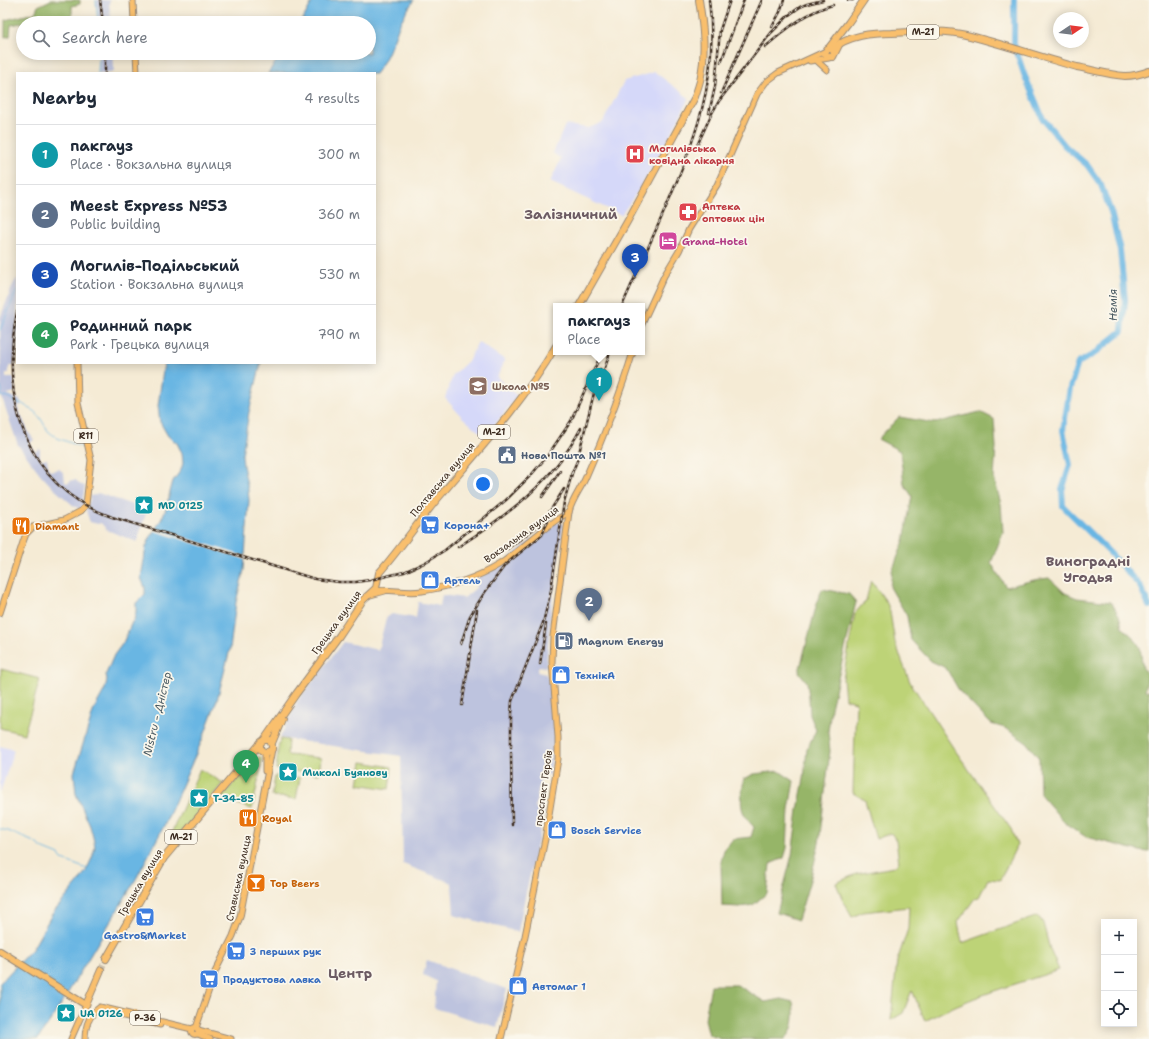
<!DOCTYPE html>
<html lang="en">
<head>
<meta charset="utf-8">
<style>
  body { margin:0; font-family:"Shantell Sans",sans-serif; background:#f2f2f3; color:#1f2937 }
  .controls { position:absolute; right:12px; bottom:12px; display:grid; overflow:hidden; border-radius:0px; box-shadow:0 2px 10px #0003 }
  .controls button { width:36px; height:36px; display:grid; place-items:center; padding:0; border:0; border-bottom:1px solid #e0e1e3; background:#fff; color:#1f2937; font:20px sans-serif }
  .compass { position:absolute; left:1053px; top:12px; width:36px; height:36px; border-radius:50%; background:#fff; box-shadow:0 2px 10px #0003; rotate:77deg }
  .you { position:absolute; left:483px; top:484px; width:14px; height:14px; margin:-10px; border:3px solid #fff; border-radius:50%; background:#1a73e8; box-shadow:0 0 0 6px #1a73e833 }
  .badge { display:grid; place-items:center; width:26px; height:26px; border-radius:50%; background:#2563eb; color:#fff; font-size:13px; font-weight:700 }
  .pin { position:absolute; translate:-50% -33px; filter:drop-shadow(0 1px 2px #0008) }
  .pin::after { content:''; position:absolute; top:21px; width:14px; height:12px; background:inherit; clip-path:polygon(0 0,100% 0,50% 100%) }
  .popup { position:absolute; left:553px; top:303px; width:92px; height:52px; box-sizing:border-box; display:grid; place-content:center; border-radius:0px; background:#fff; filter:drop-shadow(0 1px 3px #0005); font-size:13px; white-space:nowrap; color:#747a83 }
  .popup b { font-size:15px; color:#1f2937 }
  .popup::after { content:''; position:absolute; left:50%; top:100%; margin-left:-8px; border:8px solid transparent; border-top-color:#fff }
  .list { margin:0; padding:0; list-style:none }
  h2 { display:flex; justify-content:space-between; align-items:center; height:52px; margin:0; padding:0 16px; font-size:17px }
  h2 small { font-size:13px; font-weight:400; color:#747a83 }
  .list li { display:grid; grid-template-columns:26px 1fr auto; gap:12px; align-items:center; box-sizing:border-box; height:60px; padding:0 16px; border-top:1px solid #e0e1e3 }
  .list b { display:block; font-size:15px; white-space:nowrap }
  .list p { margin:0; font-size:13px; white-space:nowrap; color:#747a83 }
  .list em { font-size:13px; font-style:normal; color:#747a83 }
  .icon { flex:none; width:22px; height:22px; fill:none; stroke:currentColor; stroke-width:2; stroke-linecap:round; stroke-linejoin:round }
  .map { position:relative; flex:none; width:1149px; height:1039px; overflow:hidden }
  .search { position:absolute; background:#fff; box-shadow:0 2px 10px #0003; left:16px; top:16px; width:360px; height:44px; display:flex; align-items:center; gap:10px; box-sizing:border-box; padding:0 14px; border-radius:22px; color:#747a83; font-size:15px }
  .panel { position:absolute; background:#fff; box-shadow:0 2px 10px #0003; left:16px; top:72px; width:360px; height:292px; border-radius:0px }
  .map>svg:first-child { display:block }
  .built { fill:#d5d8f9 }
  .industrial { fill:#bdc3de }
  .green { fill:#bdd377; stroke:#7c7e4a }
  .forest { fill:#96b568; stroke:#687043 }
  .water { fill:#69b6e3; stroke:#527080 }
  .pier { fill:#f5ebd5 }
  .lines { fill:none; stroke-linecap:round; stroke-linejoin:round }
  .stream { stroke:#69b6e3; stroke-width:1 }
  .river { stroke:#69b6e3; stroke-width:6 }
  .highway-tunnel { stroke:#d0c4b0; stroke-width:6; stroke-dasharray:6 3; stroke-linecap:butt }
  .major-casing { stroke:#988a7a; stroke-width:7 }
  .highway-casing { stroke:#988a7a; stroke-width:8 }
  .major { stroke:#f9bf6d; stroke-width:5 }
  .highway { stroke:#f9bf6d; stroke-width:6 }
  .rail-casing { stroke:#3b2a1e; stroke-width:2.5 }
  .rail { stroke:#fbf7ec; stroke-width:1; stroke-dasharray:3; stroke-linecap:butt }
  .labels { text-anchor:middle; stroke-width:3.5; stroke-linejoin:round; paint-order:stroke }
  .shield { fill:#fbf7ec; stroke:#75685c; stroke-width:1 }
  .shield-label { font-size:9px; font-weight:bold; fill:#3b2a1e }
  .health-label { font-size:10px; font-weight:bold; fill:#be3a42; stroke:#fbf7ec; text-anchor:start }
  .hotel-label { font-size:10px; font-weight:bold; fill:#b23c85; stroke:#fbf7ec; text-anchor:start }
  .education-label { font-size:10px; font-weight:bold; fill:#785e54; stroke:#fbf7ec; text-anchor:start }
  .service-label { font-size:10px; font-weight:bold; fill:#4e5e75; stroke:#fbf7ec; text-anchor:start }
  .street-label { font-size:10px; fill:#3b2a1e; stroke:#fbf7ec }
  .culture-label { font-size:10px; font-weight:bold; fill:#0d838f; stroke:#fbf7ec; text-anchor:start }
  .shop-label { font-size:10px; font-weight:bold; fill:#366cbe; stroke:#fbf7ec; text-anchor:start }
  .food-label { font-size:10px; font-weight:bold; fill:#c56008; stroke:#fbf7ec; text-anchor:start }
  .water-label { font-size:11px; font-style:italic; fill:#4b5b63; stroke:#fbf7ec }
  .district-label { font-size:14px; font-weight:bold; fill:#6c5b63; stroke:#fbf7ec }
</style>
</head>
<body>
<div class="map">
<svg width="1149" height="1039" viewBox="0 0 1149 1039">
  <rect width="100%" height="100%" fill="#fbf7ec"/>
  <filter id="ink" filterUnits="userSpaceOnUse"><feTurbulence type="fractalNoise" baseFrequency=".025" numOctaves="2"/><feDisplacementMap in="SourceGraphic" scale="8" xChannelSelector="R" yChannelSelector="G"/><feConvolveMatrix kernelMatrix="1 2 1 2 8 2 1 2 1" color-interpolation-filters="sRGB"/></filter>
  <filter id="wash" filterUnits="userSpaceOnUse"><feTurbulence type="fractalNoise" baseFrequency=".012" numOctaves="4" result="noise"/><feDisplacementMap in="SourceGraphic" scale="16" xChannelSelector="R" yChannelSelector="G"/><feGaussianBlur stdDeviation="0.9" result="paint"/><feColorMatrix in="noise" values="0 0 0 0 0 0 0 0 0 0 0 0 0 0 0 0 0 1.4 0 .05"/><feComposite in="paint" operator="in"/></filter>
  <g filter="url(#wash)">
    <rect width="100%" height="100%" fill="#f5ebd5"/>
    <!-- built -->
    <g class="built">
      <polygon points="655,72 689,98 668,140 640,188 621,215 550,182 561,159 553,153 565,125 589,128 603,122 624,81"/>
      <polygon points="478,342 505,360 497,377 517,396 485,437 462,417 445,398 453,375 468,361"/>
      <polygon points="0,746 14,750 0,793"/>
    </g>
    <!-- industrial -->
    <g class="industrial">
      <polygon points="97,0 110,0 109,4 112,23 99,23"/>
      <polygon points="100,53 113,53 114,72 99,73"/>
      <polygon points="17,278 17,344 14,366 9,366 9,373 6,373 6,378 14,378 15,392 7,394 20,400 21,406 17,406 29,433 34,440 30,443 35,452 40,448 40,459 47,459 49,471 59,469 64,473 65,482 68,483 72,480 76,480 79,484 85,486 83,497 84,504 80,509 74,506 53,488 41,475 18,445 1,395 0,318 13,285"/>
      <polygon points="98,493 147,510 137,542 107,530 101,523 98,524 90,522 86,511 86,507 90,500 90,496 96,495"/>
      <polygon points="554,522 564,524 552,602 546,667 539,666 537,672 546,674 550,684 555,736 550,774 541,776 535,807 545,811 526,892 518,932 454,915 452,883 403,864 401,756 280,738 298,700 343,642 378,650 386,618 392,614 416,618 418,602 440,606 442,595 464,598 477,587 475,579 498,567"/>
      <polygon points="427,960 507,989 497,1027 434,1008 436,981 423,975"/>
    </g>
    <!-- green -->
    <g class="green">
      <path d="M871,580L887,603L890,612L895,643L910,682L952,746L1011,829L1017,845L1000,880L988,879L979,897L975,898L958,922L962,943L1038,916L1043,923L1050,950L1059,970C1014,985 967,997 925,1021L912,990L903,1013L891,1020L897,961L908,929L909,907L863,912L852,917L844,903L836,883L856,874L894,867L899,862L896,840L891,833L876,839L865,800L853,793L856,702L845,699L843,679L855,613L866,601Z"/>
      <polygon points="1,669 40,679 24,734 0,728"/>
      <polygon points="281,739 288,740 287,755 321,758 319,774 276,769 279,743"/>
      <polygon points="259,757 261,757 262,762 252,809 223,799 222,796 225,793 251,763"/>
      <polygon points="362,762 392,767 389,789 358,784"/>
      <polygon points="200,769 223,783 177,838 170,836"/>
      <polygon points="283,775 300,778 296,799 272,796 275,776"/>
    </g>
    <!-- forest -->
    <g class="forest">
      <polygon points="51,0 80,0 80,4 72,6 72,16 43,19 11,25 10,36 5,37 5,20 35,13 38,6"/>
      <polygon points="980,412 994,419 996,447 994,478 1001,504 1003,532 991,563 1006,587 1034,580 1049,578 1065,593 1077,598 1111,602 1119,615 1122,627 1134,638 1140,647 1143,669 1148,675 1145,690 1149,691 1149,852 1140,851 1086,837 1065,823 1040,794 1039,758 1027,743 1005,728 991,724 960,692 946,668 931,661 911,640 907,616 890,587 892,571 904,541 912,496 904,484 900,451 878,439 899,417 935,423"/>
      <polygon points="822,589 849,594 856,602 831,708 828,732 830,751 819,843 811,877 798,920 777,913 792,855 798,810 804,779 807,749 816,730 810,715 809,697 807,682 799,672 817,603"/>
      <path d="M779,771L794,781L789,809L787,848L784,858L770,864L767,893L753,905L740,907L722,906L721,861L724,850L733,839L751,837L754,827C737,810 741,801 744,779L754,774Z"/>
      <path d="M711,985H737L765,1002L781,999L793,1002C795,1015 795,1030 785,1039H721L709,1035L705,1019Z"/>
    </g>
    <!-- water -->
    <g class="water">
      <path d="M313,0H414C408,9 402,18 398,28C392,44 386,61 375,74L268,73L282,53H369V23H301Z"/>
      <polygon points="164,363 261,363 249,412 242,455 243,465 248,490 249,500 244,570 236,602 230,649 217,700 203,738 165,824 136,879 60,1006 38,1039 0,1039 0,983 33,948 52,914 78,883 86,871 92,858 95,847 93,837 90,826 76,794 74,773 94,709 105,689 107,680 106,674 114,655 123,643 132,622 134,620 136,612 136,603 145,594 145,588 141,578 146,547 151,536 161,520 165,511 173,481 181,470 183,463 182,453 177,443 168,436 160,422 158,406"/>
    </g>
    <!-- pier -->
    <polygon class="pier" points="154,528 247,557 247,560 152,530"/>
    <g class="lines">
      <!-- stream -->
      <g class="stream">
        <polyline points="96,0 98,23"/>
        <polyline points="99,54 99,53"/>
        <polyline points="98,73 99,57"/>
        <polyline points="0,330 17,290"/>
        <polyline points="0,386 2,391 0,396"/>
        <polyline points="0,396 9,397 15,403 21,403 35,412 41,419 48,431 57,438 85,448"/>
        <polyline points="0,829 8,831 34,842 44,849 59,855 63,860 87,869"/>
      </g>
      <!-- river -->
      <polyline class="river" points="1014,0 1014,44 1024,74 1043,119 1065,146 1087,165 1101,185 1111,212 1120,251 1125,300 1122,331 1094,354 1078,363 1070,388 1063,430 1070,465 1062,490 1063,506 1110,553 1140,586 1149,606"/>
    </g>
  </g>
  <g filter="url(#ink)">
    <g class="lines">
      <!-- highway-tunnel -->
      <polyline class="highway-tunnel" points="101,970 106,959"/>
      <defs>
        <g id="major">
          <polyline points="133,0 134,23"/>
          <polyline points="136,53 137,73"/>
          <polyline points="816,60 827,70"/>
          <polyline points="810,61 829,58"/>
          <polyline points="642,324 664,276 679,251 689,229 717,185 757,94 766,82 778,73 826,51"/>
          <path d="M373,591C389,588 405,594 422,591C448,587 477,578 500,564C524,548 544,526 569,512"/>
          <polyline points="367,596 385,591"/>
          <polyline points="0,613 23,542 26,534 33,527 64,520 81,511 86,505 91,460 78,403 77,363"/>
          <polyline points="265,771 265,752"/>
          <polyline points="120,1015 160,1025"/>
          <circle cx="195" cy="1031" r="3.5"/>
          <polyline points="196,1028 215,972 233,936 240,917 272,749"/>
          <polyline points="198,1030 231,1039"/>
          <polyline points="198,1034 210,1039"/>
          <polyline points="71,1039 86,1005"/>
          <path d="M85,1039C85,1026 90,1014 100,1007L192,1029"/>
          <path d="M501,1039L525,936L545,839L558,759V737L552,662L553,636L569,512C572,500 580,490 585,479C603,438 620,395 633,352"/>
        </g>
        <g id="highway">
          <polyline points="828,49 848,23 864,0"/>
          <path d="M832,49C849,35 872,33 892,33C917,32 942,29 966,35C1003,44 1040,57 1077,67C1093,70 1109,75 1125,76C1133,76 1141,74 1149,71"/>
          <polyline points="834,54 833,50 830,48 827,49 825,53 828,57 833,57 840,43"/>
          <path d="M579,306L627,222L695,97C697,90 700,83 701,76C706,51 703,25 699,0"/>
          <path d="M264,740H270L272,746V749C268,753 264,753 260,749V743L264,740L296,694L339,636L363,600L376,588L379,573C400,549 418,522 439,497C480,449 524,401 556,346"/>
          <polyline points="272,743 282,719"/>
          <polyline points="0,951 86,1005 101,970"/>
          <polyline points="106,959 164,858 259,745"/>
        </g>
      </defs>
      <!-- major casing -->
      <use href="#major" class="major-casing"/>
      <!-- highway casing -->
      <use href="#highway" class="highway-casing"/>
      <!-- major -->
      <use href="#major" class="major"/>
      <!-- highway -->
      <use href="#highway" class="highway"/>
      <defs>
        <g id="rail">
          <polyline points="100,0 103,23"/>
          <polyline points="848,0 853,0"/>
          <polyline points="772,27 780,12 784,0"/>
          <path d="M765,47C785,30 807,11 833,5"/>
          <polyline points="105,53 105,73"/>
          <polyline points="721,62 744,0"/>
          <polyline points="721,93 762,0"/>
          <polyline points="709,113 715,87 720,30 730,0"/>
          <polyline points="695,150 711,115 719,101 771,33 789,15 800,7 807,4 823,0"/>
          <path d="M622,306C636,275 649,245 663,214C694,142 720,80 709,0"/>
          <path d="M17,312C0,399 25,487 112,517L315,579L339,582H356L370,580L404,572L424,563L445,550L506,500L532,474L548,455L571,421L602,352"/>
          <polyline points="602,377 610,352"/>
          <polyline points="571,475 577,461 600,369"/>
          <polyline points="542,497 560,471"/>
          <path d="M458,547C509,514 552,483 581,428"/>
          <polyline points="507,549 539,525 545,519 564,489"/>
          <polyline points="461,644 470,616 485,592 506,564 542,535 549,517"/>
          <polyline points="540,664 546,624"/>
          <polyline points="462,705 477,610"/>
          <polyline points="511,747 511,714 512,701 543,623 551,590 564,502 573,470"/>
          <polyline points="511,753 512,825"/>
        </g>
      </defs>
      <!-- rail casing -->
      <use href="#rail" class="rail-casing"/>
      <!-- rail -->
      <use href="#rail" class="rail"/>
    </g>
  </g>
  <!-- icons -->
  <defs>
    <symbol id="hospital-square" viewBox="-11 -11 22 22"><rect x="-9" y="-9" width="18" height="18" rx="4" fill="#e0444e" stroke="#fbf7ec"/><path d="M-5-5h3v3.5h4V-5h3V5h-3V1.5h-4V5h-3Z" fill="#fff"/></symbol>
    <symbol id="pharmacy-square" viewBox="-11 -11 22 22"><rect x="-9" y="-9" width="18" height="18" rx="4" fill="#e0444e" stroke="#fbf7ec"/><path d="M-2-6h4v4h4v4h-4v4h-4v-4h-4v-4h4Z" fill="#fff"/></symbol>
    <symbol id="hotel-square" viewBox="-11 -11 22 22"><rect x="-9" y="-9" width="18" height="18" rx="4" fill="#d1479c" stroke="#fbf7ec"/><path d="M-6-4.5h1.5V1H6V5H4.5V3h-9V5H-6ZM-4 0a1.8 1.8 0 1 1 3.6 0ZM.5 0V-2.5h3Q6-2.5 6 0Z" fill="#fff"/></symbol>
    <symbol id="school-square" viewBox="-11 -11 22 22"><rect x="-9" y="-9" width="18" height="18" rx="4" fill="#8d6e63" stroke="#fbf7ec"/><path d="M0-5L7-2L0 1L-7-2ZM-4 1L0 2.5L4 1V4Q0 6-4 4Z" fill="#fff"/></symbol>
    <symbol id="civic-square" viewBox="-11 -11 22 22"><rect x="-9" y="-9" width="18" height="18" rx="4" fill="#5c6f8a" stroke="#fbf7ec"/><path d="M-.6-6.5H3V-4.5H.6V-3L4-1V1h2V6H-6V1h2V-1L-.6-3ZM-1.2 2.5V6h2.4V2.5Z" fill="#fff"/></symbol>
    <symbol id="sight-square" viewBox="-11 -11 22 22"><rect x="-9" y="-9" width="18" height="18" rx="4" fill="#0f9aa8" stroke="#fbf7ec"/><path d="M0-6L1.8-2.2L6-1.7L2.9 1.2L3.7 5.4L0 3.3L-3.7 5.4L-2.9 1.2L-6-1.7L-1.8-2.2Z" fill="#fff"/></symbol>
    <symbol id="supermarket-square" viewBox="-11 -11 22 22"><rect x="-9" y="-9" width="18" height="18" rx="4" fill="#3f7fe0" stroke="#fbf7ec"/><path d="M-6-5.5h2.5l.6 2H6L4.5 2H-2.5L-4.4-4H-6ZM-1.5 3.2a1.3 1.3 0 1 0 .1 0ZM3 3.2a1.3 1.3 0 1 0 .1 0Z" fill="#fff"/></symbol>
    <symbol id="restaurant-square" viewBox="-11 -11 22 22"><rect x="-9" y="-9" width="18" height="18" rx="4" fill="#e8710a" stroke="#fbf7ec"/><path d="M-5-6h1v4h1v-4h1v4h1v-4h1v5L-1.5 .5V6h-2V.5L-5-1ZM5-6V6H3V1.5H1.5Q1.5-4 5-6Z" fill="#fff"/></symbol>
    <symbol id="shop-square" viewBox="-11 -11 22 22"><rect x="-9" y="-9" width="18" height="18" rx="4" fill="#3f7fe0" stroke="#fbf7ec"/><path d="M-5-2.5h2.3a2.7 3.5 0 0 1 5.4 0H5L5.5 6h-11ZM-1.5-2.5h3a1.5 2.3 0 0 0-3 0Z" fill="#fff"/></symbol>
    <symbol id="fuel-square" viewBox="-11 -11 22 22"><rect x="-9" y="-9" width="18" height="18" rx="4" fill="#5c6f8a" stroke="#fbf7ec"/><path d="M-5.5-6h7V0h2V4h1.3V-2.5L3-4.5l.8-.8L6-3V5H2.5V1h-1V6h-7ZM-4.2-4.7v3.2H.2V-4.7Z" fill="#fff"/></symbol>
    <symbol id="bar-square" viewBox="-11 -11 22 22"><rect x="-9" y="-9" width="18" height="18" rx="4" fill="#e8710a" stroke="#fbf7ec"/><path d="M-6-5H6L.8 .8V4.5H3.5V6h-7V4.5H-.8V.8Z" fill="#fff"/></symbol>
  </defs>
  <g fill-rule="evenodd">
    <use href="#hospital-square" x="624" y="143" width="22" height="22"/>
    <use href="#pharmacy-square" x="677" y="201" width="22" height="22"/>
    <use href="#hotel-square" x="657" y="230" width="22" height="22"/>
    <use href="#school-square" x="467" y="375" width="22" height="22"/>
    <use href="#civic-square" x="496" y="444" width="22" height="22"/>
    <use href="#sight-square" x="133" y="494" width="22" height="22"/>
    <use href="#supermarket-square" x="419" y="514" width="22" height="22"/>
    <use href="#restaurant-square" x="10" y="515" width="22" height="22"/>
    <use href="#shop-square" x="419" y="569" width="22" height="22"/>
    <use href="#fuel-square" x="553" y="630" width="22" height="22"/>
    <use href="#shop-square" x="550" y="664" width="22" height="22"/>
    <use href="#sight-square" x="277" y="761" width="22" height="22"/>
    <use href="#sight-square" x="188" y="787" width="22" height="22"/>
    <use href="#restaurant-square" x="237" y="807" width="22" height="22"/>
    <use href="#shop-square" x="546" y="819" width="22" height="22"/>
    <use href="#bar-square" x="245" y="872" width="22" height="22"/>
    <use href="#supermarket-square" x="134" y="906" width="22" height="22"/>
    <use href="#supermarket-square" x="225" y="940" width="22" height="22"/>
    <use href="#supermarket-square" x="198" y="968" width="22" height="22"/>
    <use href="#shop-square" x="507" y="975" width="22" height="22"/>
    <use href="#sight-square" x="55" y="1002" width="22" height="22"/>
  </g>
  <g class="labels">
    <!-- shield labels -->
    <g class="shield">
      <rect x="907" y="25" width="32" height="14" rx="3"/>
      <rect x="478" y="425" width="32" height="14" rx="3"/>
      <rect x="74" y="429" width="24" height="14" rx="3"/>
      <rect x="165" y="830" width="32" height="14" rx="3"/>
      <rect x="130" y="1011" width="30" height="14" rx="3"/>
    </g>
    <g class="shield-label">
      <text x="923" y="35">М-21</text>
      <text x="494" y="435">М-21</text>
      <text x="86" y="439">R11</text>
      <text x="181" y="840">М-21</text>
      <text x="145" y="1021">Р-36</text>
    </g>
    <!-- health labels -->
    <g class="health-label">
      <text x="649" y="152">Могилівська<tspan x="649" dy="12">ковідна лікарня</tspan></text>
      <text x="702" y="210">Аптека<tspan x="702" dy="12">оптових цін</tspan></text>
    </g>
    <!-- hotel labels -->
    <g class="hotel-label">
      <text x="682" y="245">Grand-Hotel</text>
    </g>
    <!-- education labels -->
    <g class="education-label">
      <text x="492" y="390">Школа №5</text>
    </g>
    <!-- service labels -->
    <g class="service-label">
      <text x="521" y="459">Нова Пошта №1</text>
      <text x="578" y="645">Magnum Energy</text>
    </g>
    <!-- street labels -->
    <g class="street-label">
      <text transform="translate(442 479) rotate(-50)" y="4">Полтавська вулиця</text>
      <text transform="translate(521 534) rotate(-36)" y="4">Вокзальна вулиця</text>
      <text transform="translate(336 622) rotate(-54)" y="4">Грецька вулиця</text>
      <text transform="translate(543 788) rotate(-82)" y="4">проспект Героїв</text>
      <text transform="translate(238 878) rotate(-78)" y="4">Стависька вулиця</text>
      <text transform="translate(140 882) rotate(-59)" y="4">Грецька вулиця</text>
    </g>
    <!-- culture labels -->
    <g class="culture-label">
      <text x="158" y="509">MD 0125</text>
      <text x="302" y="776">Миколі Буянову</text>
      <text x="213" y="802">Т-34-85</text>
      <text x="80" y="1017">UA 0126</text>
    </g>
    <!-- shop labels -->
    <g class="shop-label">
      <text x="444" y="529">Корона+</text>
      <text x="444" y="584">Артель</text>
      <text x="575" y="679">ТехнікА</text>
      <text x="571" y="834">Bosch Service</text>
      <text x="145" y="939" text-anchor="middle">Gastro&amp;Market</text>
      <text x="250" y="955">З перших рук</text>
      <text x="223" y="983">Продуктова лавка</text>
      <text x="532" y="990">Автомаг 1</text>
    </g>
    <!-- food labels -->
    <g class="food-label">
      <text x="35" y="530">Diamant</text>
      <text x="262" y="822">Royal</text>
      <text x="270" y="887">Top Beers</text>
    </g>
    <!-- water labels -->
    <g class="water-label">
      <text transform="translate(1113 305) rotate(-90)" y="4">Немія</text>
      <text transform="translate(157 714) rotate(-76)" y="4">Nistru - Дністер</text>
    </g>
    <!-- district labels -->
    <g class="district-label">
      <text x="571" y="219">Залізничний</text>
      <text x="1088" y="566">Виноградні<tspan x="1088" dy="16">Угодья</tspan></text>
      <text x="350" y="978">Центр</text>
    </g>
  </g>
</svg>
<div class="controls">
<button>+</button>
<button>−</button>
<button><svg class="icon" aria-label="locate" viewBox="0 0 24 24"><circle cx="12" cy="12" r="6"/><path d="M12 2v4M12 18v4M2 12h4M18 12h4"/></svg></button>
</div>
<svg class="compass" viewBox="-18 -18 36 36"><path d="M0-13l5 13h-10z" fill="#e53935"/><path d="M0 13l5-13h-10z" fill="#747a83"/></svg>
<div class="you"></div>
<div class="pin badge" style="left:599px;top:401px;background:#0f9aa8">1</div>
<div class="popup"><b>пакгауз</b>Place</div>
<div class="pin badge" style="left:589px;top:621px;background:#5c6f8a">2</div>
<div class="pin badge" style="left:635px;top:277px;background:#1a4fb4">3</div>
<div class="pin badge" style="left:246px;top:783px;background:#2e9e5b">4</div>
<div class="search"><svg class="icon" aria-label="search" viewBox="0 0 24 24"><circle cx="10" cy="10" r="6"/><path d="M15 15l6 6"/></svg>Search here</div>
<section class="panel">
<h2>Nearby<small>4 results</small></h2>
<ul class="list">
<li><span class="badge" style="background:#0f9aa8">1</span><div><b>пакгауз</b><p>Place · Вокзальна вулиця</p></div><em>300 m</em></li>
<li><span class="badge" style="background:#5c6f8a">2</span><div><b>Meest Express №53</b><p>Public building</p></div><em>360 m</em></li>
<li><span class="badge" style="background:#1a4fb4">3</span><div><b>Могилів-Подільський</b><p>Station · Вокзальна вулиця</p></div><em>530 m</em></li>
<li><span class="badge" style="background:#2e9e5b">4</span><div><b>Родинний парк</b><p>Park · Грецька вулиця</p></div><em>790 m</em></li>
</ul>
</section>
</div>
</body>
</html>
